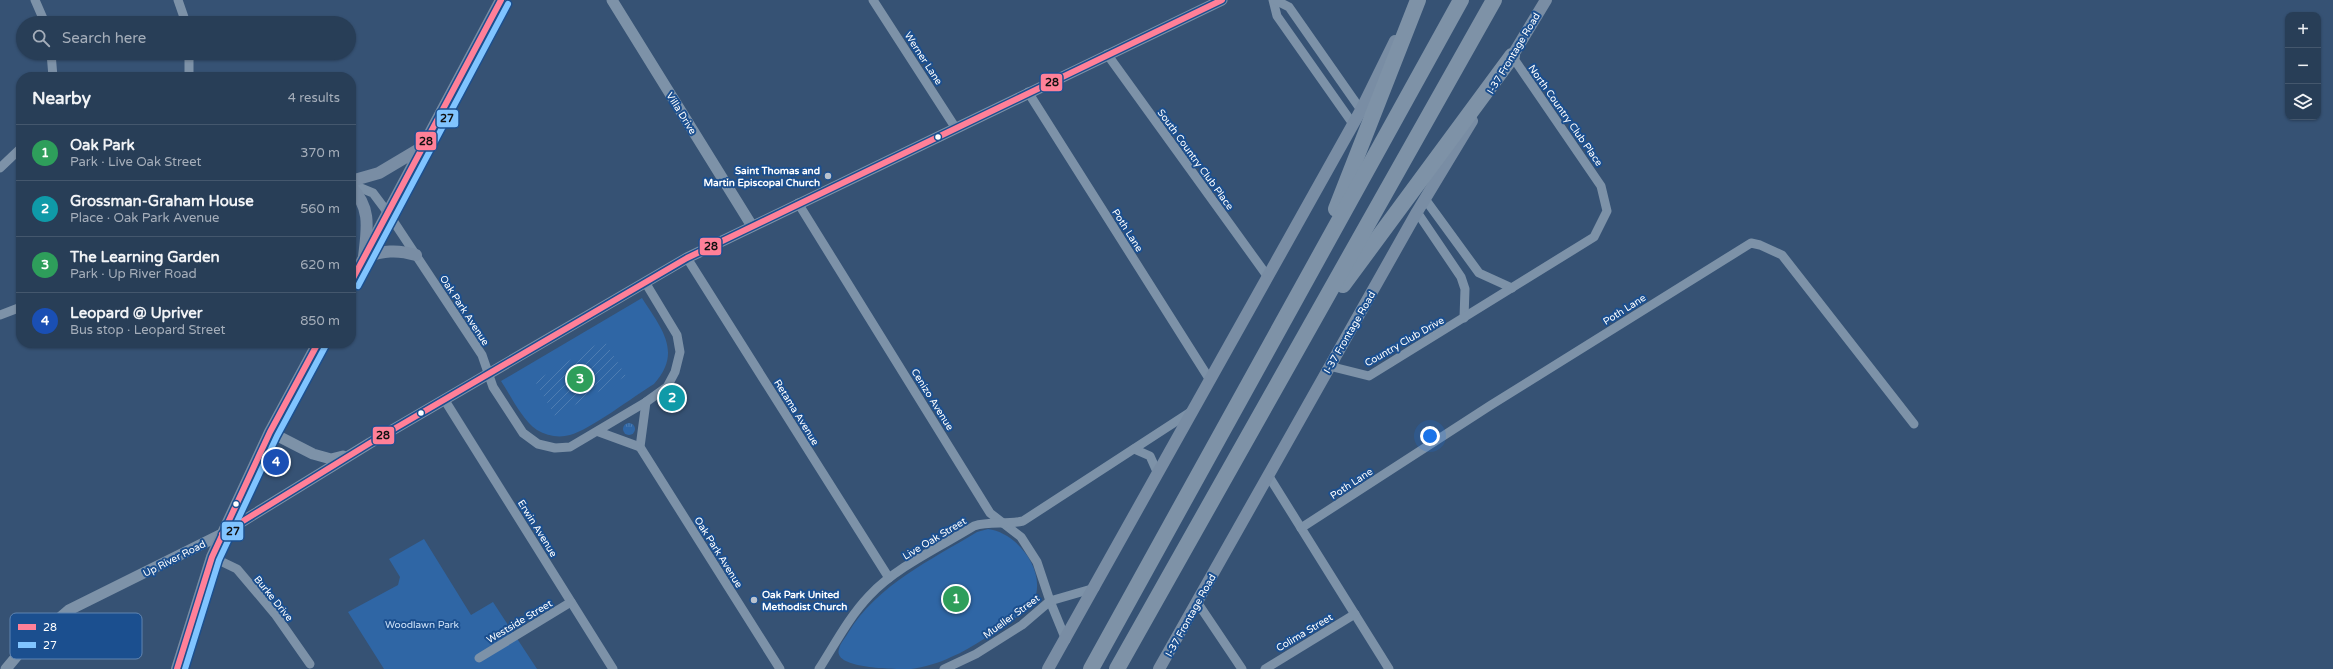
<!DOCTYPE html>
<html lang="en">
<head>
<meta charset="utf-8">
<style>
  body { margin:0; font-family:"Varela Round",sans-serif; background:#344961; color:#f1f3f6 }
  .controls { position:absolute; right:12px; top:12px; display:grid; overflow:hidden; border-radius:8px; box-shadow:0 1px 3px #0004 }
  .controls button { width:36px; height:36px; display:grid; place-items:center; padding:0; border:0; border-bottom:1px solid #44576d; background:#283e57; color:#f1f3f6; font:20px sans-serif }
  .you { position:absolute; left:1430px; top:436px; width:14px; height:14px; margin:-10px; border:3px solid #fff; border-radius:50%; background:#1a73e8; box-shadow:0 0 0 6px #1a73e833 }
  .badge { display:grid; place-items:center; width:26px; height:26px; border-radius:50%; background:#8c9099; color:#fff; font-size:13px; font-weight:700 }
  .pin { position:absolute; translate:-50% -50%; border:2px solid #fff; box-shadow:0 1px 4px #0006 }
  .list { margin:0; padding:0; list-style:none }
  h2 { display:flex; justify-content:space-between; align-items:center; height:52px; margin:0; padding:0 16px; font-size:17px }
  h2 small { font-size:13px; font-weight:400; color:#a5aeba }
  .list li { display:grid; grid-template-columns:26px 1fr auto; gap:12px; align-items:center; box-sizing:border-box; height:56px; padding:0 16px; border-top:1px solid #44576d }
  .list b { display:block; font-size:15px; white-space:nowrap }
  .list p { margin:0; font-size:13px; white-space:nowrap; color:#a5aeba }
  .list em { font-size:13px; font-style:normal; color:#a5aeba }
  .icon { flex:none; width:22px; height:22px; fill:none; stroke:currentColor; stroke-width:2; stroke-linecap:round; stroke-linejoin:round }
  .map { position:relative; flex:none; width:2333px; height:669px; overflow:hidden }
  .search { position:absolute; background:#283e57; box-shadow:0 1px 3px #0004; left:16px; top:16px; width:340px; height:44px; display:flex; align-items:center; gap:10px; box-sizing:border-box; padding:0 14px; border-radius:22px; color:#a5aeba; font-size:15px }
  .panel { position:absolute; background:#283e57; box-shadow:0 1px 3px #0004; left:16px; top:72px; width:340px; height:276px; border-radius:16px }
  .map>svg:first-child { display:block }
  .grass { fill:url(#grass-tufts) }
  .park { fill:#2f66a5 }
  .garden { fill:url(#garden-furrows) }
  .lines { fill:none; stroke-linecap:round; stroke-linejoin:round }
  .minor { stroke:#7d92a8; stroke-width:9 }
  .tertiary { stroke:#7d92a8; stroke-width:11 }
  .secondary { stroke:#798da4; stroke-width:12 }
  .motorway { stroke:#7e92a7; stroke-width:16 }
  .bus-1-casing { stroke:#1b4f8f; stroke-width:9 }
  .bus-2-casing { stroke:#1b4f8f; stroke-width:9 }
  .bus-1 { stroke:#ff8098; stroke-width:6 }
  .bus-2 { stroke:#80c4ff; stroke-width:6 }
  .bus-dot { fill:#fff; stroke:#1b4f8f; stroke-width:1.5 }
  .poi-dot { fill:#b9c2ce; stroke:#1b4f8f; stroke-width:1.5 }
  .labels { text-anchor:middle; stroke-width:4; stroke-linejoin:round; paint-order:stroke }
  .street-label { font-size:10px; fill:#fff; stroke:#1b4f8f }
  .poi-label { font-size:10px; font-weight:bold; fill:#fff; stroke:#1b4f8f; text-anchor:end }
  .park-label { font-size:10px; fill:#cfe3fa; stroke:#1b4f8f }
  .key { fill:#1b4f8f; stroke:#5f84b1; stroke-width:1 }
  .key-label { font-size:11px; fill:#fff }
  .line-badge { stroke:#1b4f8f; stroke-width:1.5 }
  .pale-badge-label { font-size:11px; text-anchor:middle; font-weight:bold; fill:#111 }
</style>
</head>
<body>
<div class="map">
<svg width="2333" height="669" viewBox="0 0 2333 669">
  <defs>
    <pattern id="grass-tufts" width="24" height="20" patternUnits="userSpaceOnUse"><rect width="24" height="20" fill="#2f66a5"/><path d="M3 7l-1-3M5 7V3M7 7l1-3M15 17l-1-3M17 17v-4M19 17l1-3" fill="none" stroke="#4e7db2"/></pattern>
    <pattern id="garden-furrows" width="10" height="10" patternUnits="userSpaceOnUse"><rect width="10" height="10" fill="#2f66a5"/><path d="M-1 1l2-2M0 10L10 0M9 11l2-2" fill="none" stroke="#4e7db2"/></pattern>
  </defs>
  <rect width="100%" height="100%" fill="#365274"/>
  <!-- grass -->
  <circle class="grass" cx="629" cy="429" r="6"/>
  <!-- park -->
  <g class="park">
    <path d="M642,298C661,328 683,352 654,384C634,396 590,430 570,435C559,438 547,436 537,430C522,420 511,396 501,381Z"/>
    <path d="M988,529C1022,533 1055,584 1026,611C1002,626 977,646 951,657C939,663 924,667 911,669C896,669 832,669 839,649C840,644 845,638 848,633C877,585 931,560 977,532Z"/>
    <polygon points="424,539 471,615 493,602 537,669 384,669 348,612 398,585 400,577 389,559"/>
  </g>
  <!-- garden -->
  <polygon class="garden" points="604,340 626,376 555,416 535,381"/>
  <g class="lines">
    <!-- minor -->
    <g class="minor">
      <polyline points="35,0 45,23"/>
      <polyline points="178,0 186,23"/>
      <polyline points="873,0 955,127"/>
      <polyline points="1273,0 1277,16 1353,124"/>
      <polyline points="1275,0 1289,7 1361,110"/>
      <polyline points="51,53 53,77"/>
      <polyline points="1107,54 1268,277"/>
      <polyline points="189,77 189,53"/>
      <polyline points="1028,92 1210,380"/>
      <polyline points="0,168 21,148"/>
      <polyline points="351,184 373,193 388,213 482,355 493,387 523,433 538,444 555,448 570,447 646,402 667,387 675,372 680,352 677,335 645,282"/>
      <polyline points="1425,199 1479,273 1512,288"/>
      <polyline points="798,203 990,513 1021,537 1037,562 1050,601 1066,640"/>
      <polyline points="1417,212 1461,277 1465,289 1464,318"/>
      <polyline points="687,258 889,578"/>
      <polyline points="0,315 21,307"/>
      <polyline points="1329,366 1369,376 1594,237 1607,211 1601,186 1512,56"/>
      <polyline points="444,399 613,669"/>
      <polyline points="646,402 640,447 780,669"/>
      <polyline points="599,432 640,447"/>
      <polyline points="1134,449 1150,456 1158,474"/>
      <polyline points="1268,475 1389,669"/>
      <polyline points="1301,528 1491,405 1751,243 1760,245 1782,255 1914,424"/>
      <polyline points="212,557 237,569 275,614 310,664"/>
      <polyline points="1197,602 1242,669"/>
      <polyline points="479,658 571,602"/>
      <path d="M819,669C835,644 849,617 869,596C896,567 940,547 974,526C990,521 1006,525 1023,521L1192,411"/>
      <polyline points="944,669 976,654 1022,625 1050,601 1095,588"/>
      <polyline points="1265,669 1355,614"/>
    </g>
    <!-- tertiary -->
    <g class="tertiary">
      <polyline points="612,0 752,226"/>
      <polyline points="270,432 313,454 331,459 343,456"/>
      <polyline points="6,669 21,651 69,610 222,534 370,443 687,258 1222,0"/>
    </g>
    <!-- secondary -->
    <g class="secondary">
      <polyline points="1508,63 1546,0"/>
      <polyline points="351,181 379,173 421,148"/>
      <path d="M351,187C372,208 367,230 364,257C384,251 396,249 416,255"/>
      <polyline points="351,282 501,0"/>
      <polyline points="177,669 212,557 270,432 318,343"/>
      <polyline points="1048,669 1361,110 1395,41"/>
      <polyline points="1159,669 1417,212 1472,121"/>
    </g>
    <!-- motorway -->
    <g class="motorway">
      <polyline points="1336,209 1418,0"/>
      <polyline points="1343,285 1512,56"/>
      <polyline points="1091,669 1461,0"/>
      <polyline points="1117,669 1494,0"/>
    </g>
    <defs>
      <g id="bus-1">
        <polyline points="351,282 501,0"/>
        <polyline points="222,534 370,443 687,258 1222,0"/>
        <polyline points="177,669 212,557 270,432 318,343"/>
      </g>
      <g id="bus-2">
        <polyline points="358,286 508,4"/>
        <polyline points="185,669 219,560 277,436 325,347"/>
      </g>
    </defs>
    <!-- bus-1 casing -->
    <use href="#bus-1" class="bus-1-casing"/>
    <!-- bus-2 casing -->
    <use href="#bus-2" class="bus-2-casing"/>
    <!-- bus-1 -->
    <use href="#bus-1" class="bus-1"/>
    <!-- bus-2 -->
    <use href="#bus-2" class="bus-2"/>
  </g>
  <!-- markers -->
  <g class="bus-dot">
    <circle cx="938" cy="137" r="3.5"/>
    <circle cx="421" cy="413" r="3.5"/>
    <circle cx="236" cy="504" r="3.5"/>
  </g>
  <g class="poi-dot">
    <circle cx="828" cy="176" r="4"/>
    <circle cx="754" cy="600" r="4"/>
  </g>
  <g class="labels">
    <!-- street labels -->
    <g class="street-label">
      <text transform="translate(1513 53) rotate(-59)" y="4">I-37 Frontage Road</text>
      <text transform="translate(924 58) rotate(57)" y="4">Werner Lane</text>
      <text transform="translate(682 113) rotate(58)" y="4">Villa Drive</text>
      <text transform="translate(1566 115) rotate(55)" y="4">North Country Club Place</text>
      <text transform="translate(1196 159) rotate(54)" y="4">South Country Club Place</text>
      <text transform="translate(1128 230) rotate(58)" y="4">Poth Lane</text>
      <text transform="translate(1624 309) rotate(-32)" y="4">Poth Lane</text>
      <text transform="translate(465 310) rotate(57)" y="4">Oak Park Avenue</text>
      <text transform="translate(1349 332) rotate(-60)" y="4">I-37 Frontage Road</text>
      <text transform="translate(1404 341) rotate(-30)" y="4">Country Club Drive</text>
      <text transform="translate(933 399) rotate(58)" y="4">Cenizo Avenue</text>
      <text transform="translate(797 412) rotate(58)" y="4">Retama Avenue</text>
      <text transform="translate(1351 483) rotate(-33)" y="4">Poth Lane</text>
      <text transform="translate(538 528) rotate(58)" y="4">Erwin Avenue</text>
      <text transform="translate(934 538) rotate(-31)" y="4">Live Oak Street</text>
      <text transform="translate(719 552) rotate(58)" y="4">Oak Park Avenue</text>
      <text transform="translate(174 558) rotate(-27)" y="4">Up River Road</text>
      <text transform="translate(274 598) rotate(51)" y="4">Burke Drive</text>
      <text transform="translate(1190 615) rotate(-61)" y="4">I-37 Frontage Road</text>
      <text transform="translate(1011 616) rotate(-36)" y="4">Mueller Street</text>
      <text transform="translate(519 621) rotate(-31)" y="4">Westside Street</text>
      <text transform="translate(1304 632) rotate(-31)" y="4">Colima Street</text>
    </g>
    <!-- poi labels -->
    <g class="poi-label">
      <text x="820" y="174">Saint Thomas and<tspan x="820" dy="12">Martin Episcopal Church</tspan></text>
      <text x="762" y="598" text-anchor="start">Oak Park United<tspan x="762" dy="12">Methodist Church</tspan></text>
    </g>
    <!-- park labels -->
    <g class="park-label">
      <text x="422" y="628">Woodlawn Park</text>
    </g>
  </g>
  <!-- legend -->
  <rect x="10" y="613" width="132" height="46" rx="6" class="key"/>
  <rect x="18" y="624" width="18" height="6" fill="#ff8098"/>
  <rect x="18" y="642" width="18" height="6" fill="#80c4ff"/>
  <g class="key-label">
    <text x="43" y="631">28</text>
    <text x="43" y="649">27</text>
  </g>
  <g class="line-badge">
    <rect x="1040" y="73" width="23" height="19" rx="4" fill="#ff8098"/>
    <rect x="436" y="109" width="23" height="19" rx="4" fill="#80c4ff"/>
    <rect x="415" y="131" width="22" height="20" rx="4" fill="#ff8098"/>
    <rect x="699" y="237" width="23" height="19" rx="4" fill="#ff8098"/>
    <rect x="372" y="426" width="23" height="19" rx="4" fill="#ff8098"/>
    <rect x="221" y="521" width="23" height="20" rx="4" fill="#80c4ff"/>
  </g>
  <g class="pale-badge-label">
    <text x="1052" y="86">28</text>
    <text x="447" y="122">27</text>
    <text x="426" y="145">28</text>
    <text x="711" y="250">28</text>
    <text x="383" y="439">28</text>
    <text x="233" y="535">27</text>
  </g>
</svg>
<div class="controls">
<button>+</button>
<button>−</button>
<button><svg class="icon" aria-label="layers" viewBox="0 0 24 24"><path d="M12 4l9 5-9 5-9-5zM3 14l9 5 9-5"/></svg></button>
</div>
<div class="you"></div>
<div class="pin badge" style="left:956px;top:599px;background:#2e9e5b">1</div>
<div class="pin badge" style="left:672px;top:398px;background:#0f9aa8">2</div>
<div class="pin badge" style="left:580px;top:379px;background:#2e9e5b">3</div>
<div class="pin badge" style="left:276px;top:462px;background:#1a4fb4">4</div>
<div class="search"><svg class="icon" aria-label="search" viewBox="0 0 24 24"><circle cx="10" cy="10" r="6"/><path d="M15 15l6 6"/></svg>Search here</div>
<section class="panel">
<h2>Nearby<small>4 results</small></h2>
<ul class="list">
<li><span class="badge" style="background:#2e9e5b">1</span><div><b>Oak Park</b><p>Park · Live Oak Street</p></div><em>370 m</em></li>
<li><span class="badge" style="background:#0f9aa8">2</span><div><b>Grossman-Graham House</b><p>Place · Oak Park Avenue</p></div><em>560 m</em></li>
<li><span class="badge" style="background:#2e9e5b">3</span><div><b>The Learning Garden</b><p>Park · Up River Road</p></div><em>620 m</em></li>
<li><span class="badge" style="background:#1a4fb4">4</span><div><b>Leopard @ Upriver</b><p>Bus stop · Leopard Street</p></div><em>850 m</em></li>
</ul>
</section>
</div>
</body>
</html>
